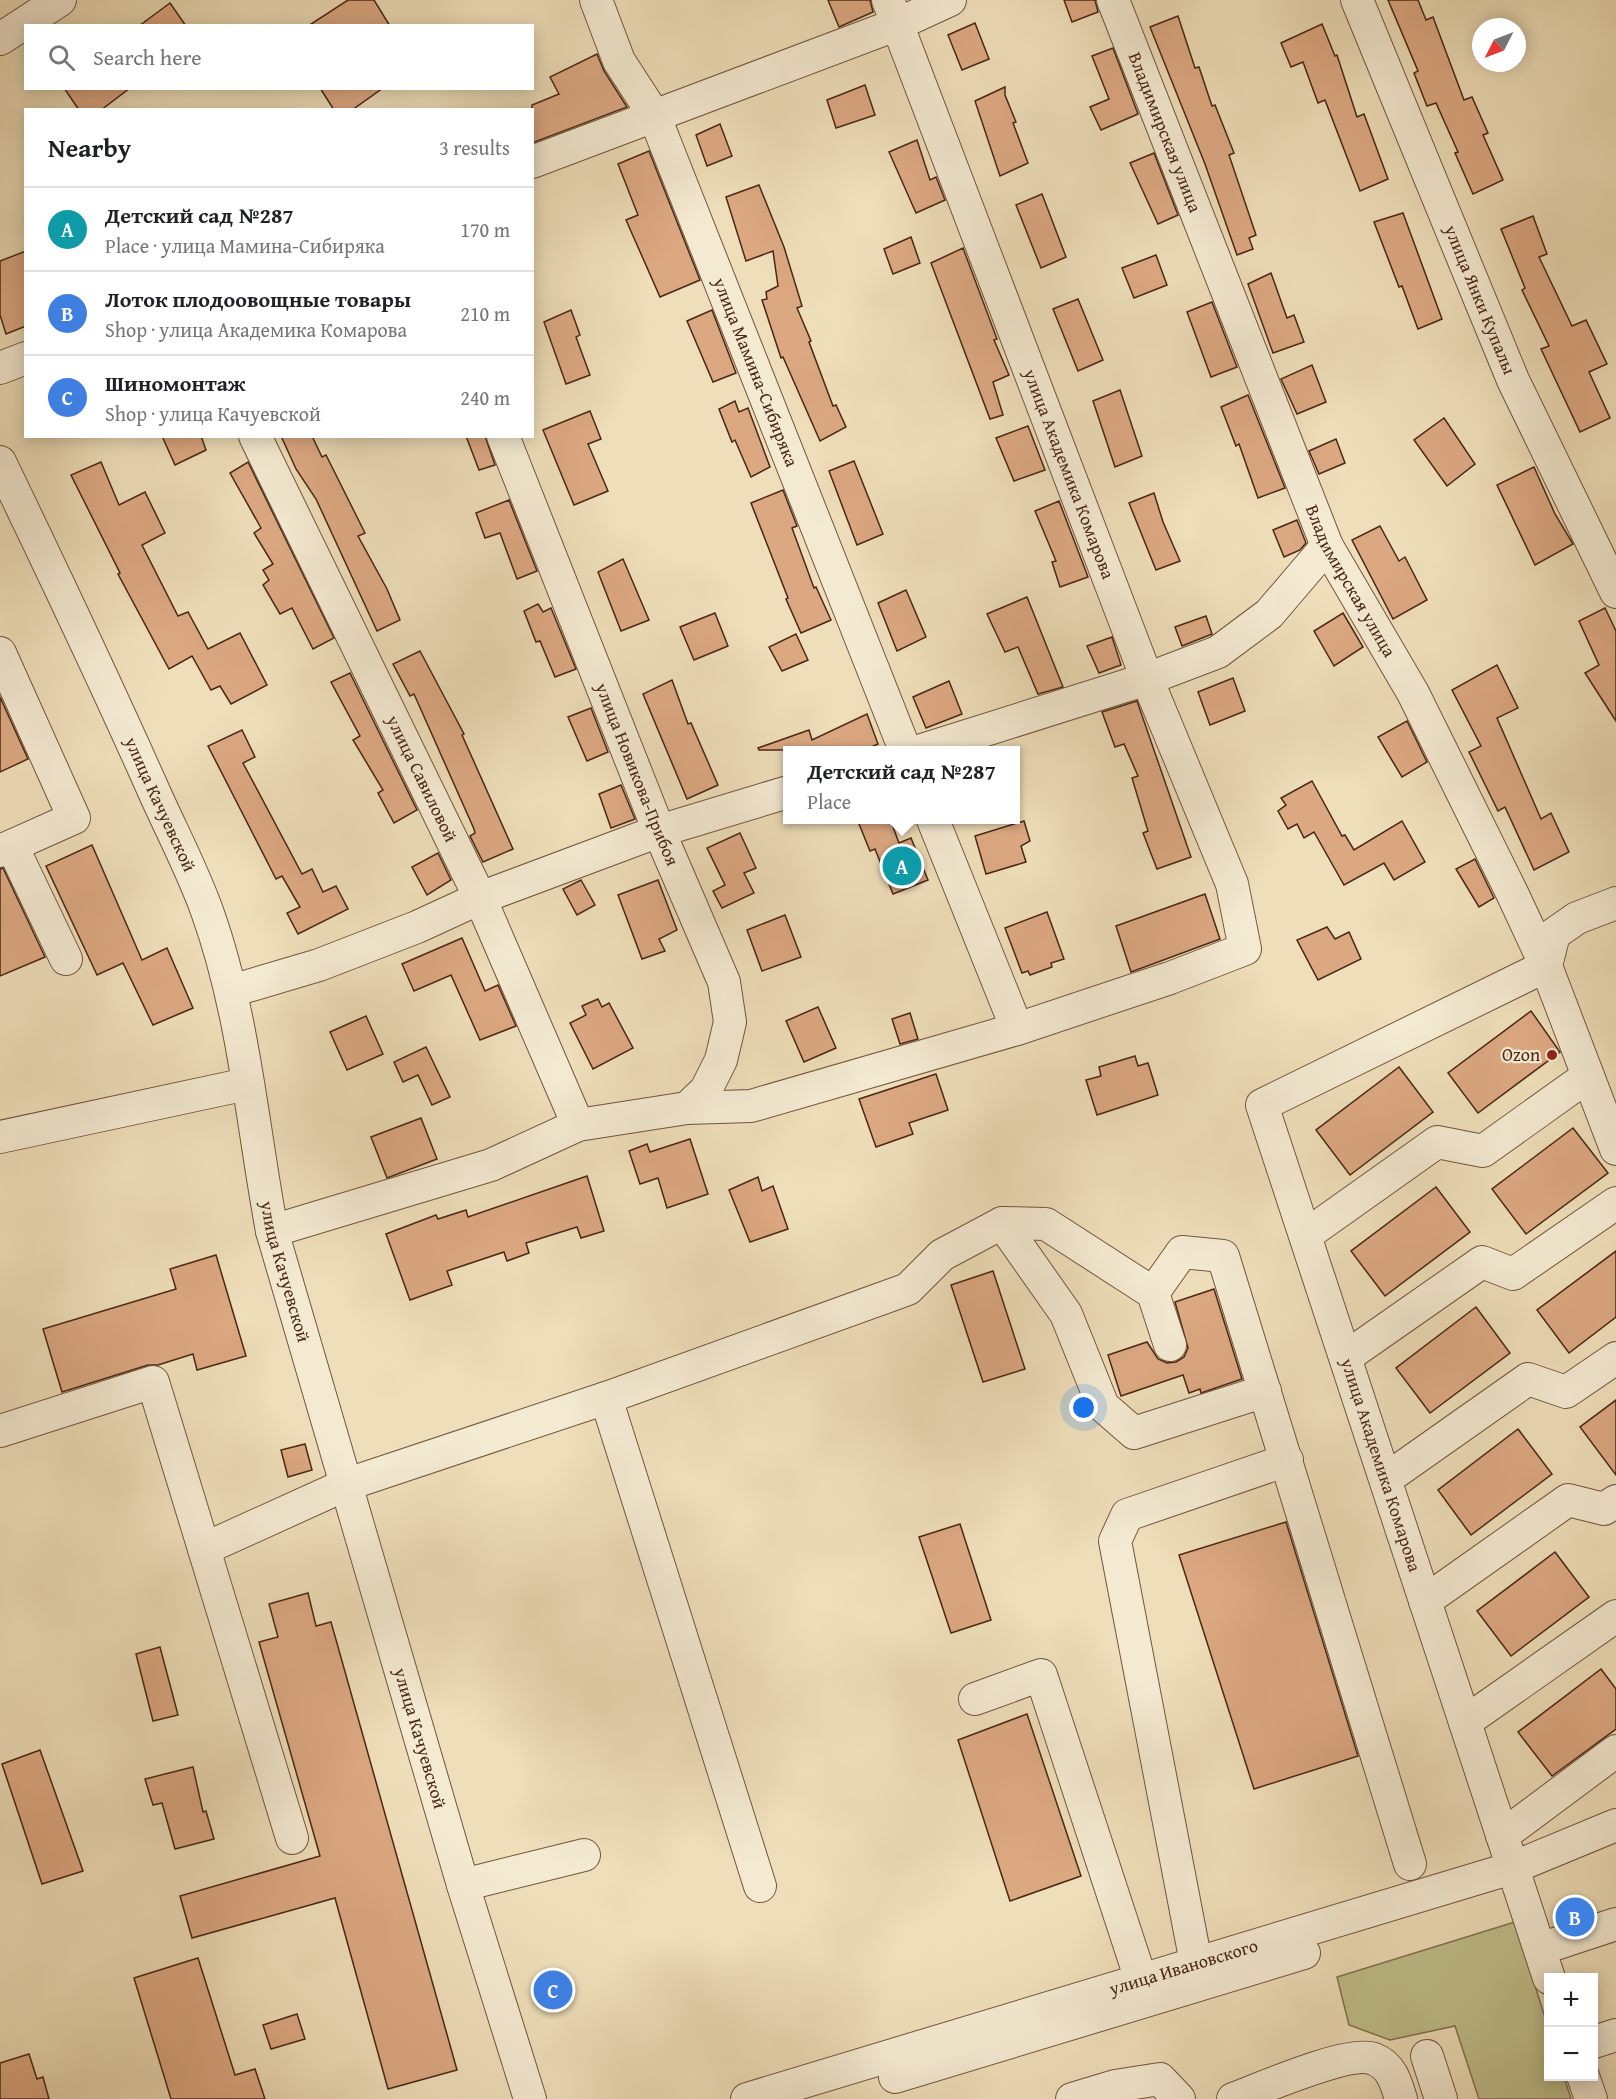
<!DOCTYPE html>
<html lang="en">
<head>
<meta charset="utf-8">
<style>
  body { margin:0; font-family:"Gentium Book Plus",serif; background:#f2f2f2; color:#202124 }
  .controls { position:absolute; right:18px; bottom:18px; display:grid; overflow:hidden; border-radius:0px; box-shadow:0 3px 15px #0003 }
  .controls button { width:54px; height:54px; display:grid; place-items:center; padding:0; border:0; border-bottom:2px solid #e0e0e0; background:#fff; color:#202124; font:30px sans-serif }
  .compass { position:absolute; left:1472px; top:18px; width:54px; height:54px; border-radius:50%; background:#fff; box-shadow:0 3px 15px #0003; rotate:228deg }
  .you { position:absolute; left:1084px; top:1408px; width:21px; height:21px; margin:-15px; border:4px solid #fff; border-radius:50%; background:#1a73e8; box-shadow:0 0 0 9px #1a73e833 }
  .badge { display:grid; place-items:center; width:39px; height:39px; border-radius:50%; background:#8f2418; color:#fff; font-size:20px; font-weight:700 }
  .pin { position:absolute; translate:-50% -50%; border:3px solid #fff; box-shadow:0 2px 6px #0006 }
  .popup { position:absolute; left:783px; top:746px; width:237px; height:78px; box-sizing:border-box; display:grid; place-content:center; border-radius:0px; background:#fff; filter:drop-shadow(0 2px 4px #0005); font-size:20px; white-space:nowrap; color:#757577 }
  .popup b { font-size:22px; color:#202124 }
  .popup::after { content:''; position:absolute; left:50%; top:100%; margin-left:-12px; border:12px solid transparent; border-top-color:#fff }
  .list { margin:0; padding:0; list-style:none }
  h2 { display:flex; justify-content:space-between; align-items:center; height:78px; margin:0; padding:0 24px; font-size:26px }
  h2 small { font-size:20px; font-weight:400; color:#757577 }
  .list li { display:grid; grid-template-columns:39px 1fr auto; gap:18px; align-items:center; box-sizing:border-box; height:84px; padding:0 24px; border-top:2px solid #e0e0e0 }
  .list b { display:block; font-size:22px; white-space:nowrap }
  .list p { margin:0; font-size:20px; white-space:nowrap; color:#757577 }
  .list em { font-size:20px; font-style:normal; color:#757577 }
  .icon { flex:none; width:33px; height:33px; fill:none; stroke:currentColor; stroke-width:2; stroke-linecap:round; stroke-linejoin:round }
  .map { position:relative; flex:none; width:1616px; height:2099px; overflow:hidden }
  .search { position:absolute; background:#fff; box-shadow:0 3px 15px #0003; left:24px; top:24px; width:510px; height:66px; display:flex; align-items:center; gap:15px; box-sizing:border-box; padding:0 21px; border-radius:0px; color:#757577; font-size:22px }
  .panel { position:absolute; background:#fff; box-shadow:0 3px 15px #0003; left:24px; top:108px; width:510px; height:330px; border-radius:0px }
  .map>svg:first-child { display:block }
  .green { fill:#bfbf8b; stroke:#847350; stroke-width:1.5 }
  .building { fill:#dca882; stroke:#492714; stroke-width:1.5 }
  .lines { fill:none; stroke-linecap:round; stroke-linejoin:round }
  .minor-casing { stroke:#72553d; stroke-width:34 }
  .minor { stroke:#f4ead2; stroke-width:32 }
  .poi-dot { fill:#8f2418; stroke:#f4ead2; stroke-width:2 }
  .labels { text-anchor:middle; stroke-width:4.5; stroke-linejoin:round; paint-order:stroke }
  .street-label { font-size:18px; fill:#492714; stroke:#f4ead2 }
  .poi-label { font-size:18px; fill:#492714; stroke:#f4ead2; text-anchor:end }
</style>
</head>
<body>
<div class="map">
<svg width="1616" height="2099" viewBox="0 0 1616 2099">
  <rect width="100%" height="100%" fill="#eedeb9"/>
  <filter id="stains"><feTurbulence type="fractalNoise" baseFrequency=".00333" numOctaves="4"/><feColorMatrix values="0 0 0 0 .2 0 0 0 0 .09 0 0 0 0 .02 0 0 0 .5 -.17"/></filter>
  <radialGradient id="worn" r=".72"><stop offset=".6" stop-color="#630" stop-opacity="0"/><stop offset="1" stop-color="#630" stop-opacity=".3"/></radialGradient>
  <!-- green -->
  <polygon class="green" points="1515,1922 1548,2027 1548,2076 1564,2077 1571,2099 1479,2099 1455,2026 1390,2040 1349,2025 1337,1977"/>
  <!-- building -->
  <g class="building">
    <polygon points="348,0 374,0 390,26 308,26"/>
    <polygon points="828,0 870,0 873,12 839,27"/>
    <polygon points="1064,0 1095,0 1098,12 1072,22"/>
    <polygon points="1388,0 1418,0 1426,20 1433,17 1464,100 1472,97 1488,133 1483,135 1503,180 1473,194 1455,153 1458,152 1436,103 1427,106 1414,73 1418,71"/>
    <polygon points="170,3 186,26 139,26"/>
    <polygon points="1178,16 1195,68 1199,67 1212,106 1215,105 1234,153 1229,155 1256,235 1249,238 1253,249 1237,255 1205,164 1150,27"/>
    <polygon points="975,23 989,59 962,70 948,35"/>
    <polygon points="1322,24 1335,56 1337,55 1357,117 1364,114 1388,179 1360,191 1325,100 1318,103 1303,62 1291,67 1281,43"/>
    <polygon points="1113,48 1138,114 1101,130 1090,107 1109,99 1092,56"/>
    <polygon points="597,54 604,71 627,107 532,143 532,105 559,94 550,77"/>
    <polygon points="865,85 875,115 836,128 827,100"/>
    <polygon points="1005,87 1005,95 1016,122 1013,123 1028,163 1000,176 975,101"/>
    <polygon points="64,88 130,88 101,110 79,110"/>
    <polygon points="320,88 383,88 352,110 334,110"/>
    <polygon points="720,124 732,156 707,166 696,135"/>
    <polygon points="917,140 930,180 936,177 945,200 916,213 889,152"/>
    <polygon points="649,151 700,280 660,297 626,220 638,215 618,164"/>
    <polygon points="1154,153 1178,215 1158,224 1130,163"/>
    <polygon points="759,185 784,247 802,306 797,308 811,341 809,342 833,406 836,405 846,427 820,441 783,357 781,358 762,300 767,299 766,292 778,286 773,251 746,261 726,197"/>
    <polygon points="1042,194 1066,257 1041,268 1016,205"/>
    <polygon points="1403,213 1442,319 1418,329 1402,286 1399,287 1374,222"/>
    <polygon points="1533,216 1547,254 1539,257 1572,326 1586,320 1607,364 1589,372 1610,418 1580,432 1541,349 1549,346 1522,290 1525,288 1501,229"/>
    <polygon points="911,237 920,263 893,274 884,249"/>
    <polygon points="963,248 997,339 994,340 1009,375 993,382 1003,415 990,419 931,263"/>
    <polygon points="26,251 26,326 6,334 0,315 0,261"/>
    <polygon points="1156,255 1167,285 1134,298 1122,268"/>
    <polygon points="1271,273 1287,318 1294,315 1304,342 1273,353 1248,284"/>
    <polygon points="1078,299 1103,360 1078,371 1053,309"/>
    <polygon points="1212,302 1237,367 1211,377 1187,312"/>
    <polygon points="571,310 580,335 576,337 590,375 566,384 544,322"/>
    <polygon points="712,310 736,373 713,382 687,321"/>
    <polygon points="1312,365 1326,402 1297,414 1281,379"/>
    <polygon points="1120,390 1142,456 1115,467 1093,401"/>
    <polygon points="1248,395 1285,488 1258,498 1239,444 1236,446 1221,407"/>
    <polygon points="735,401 739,412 748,408 770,467 751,477 735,440 732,442 719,409"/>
    <polygon points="590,411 601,439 588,444 608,491 574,505 543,430"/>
    <polygon points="1444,418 1475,464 1447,486 1414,440"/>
    <polygon points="1028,426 1045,470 1014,481 996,438"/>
    <polygon points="162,436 201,436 206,450 175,465"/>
    <polygon points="281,436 312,436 322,457 326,455 365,533 358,536 387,589 400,620 377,631 316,499 296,469"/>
    <polygon points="466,436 485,436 495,465 479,470"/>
    <polygon points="1336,439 1345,463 1319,474 1309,451"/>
    <polygon points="854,461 883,534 857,545 829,471"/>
    <polygon points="101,462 119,505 145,492 165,533 142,545 178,616 188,612 208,649 240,633 267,685 231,704 220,686 211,690 192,656 169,669 118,574 120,573 71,475"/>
    <polygon points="248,462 334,638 313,649 292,608 280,614 263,585 269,580 263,570 273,564 254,533 261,528 230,473"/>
    <polygon points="1534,467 1555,514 1573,544 1535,565 1497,485"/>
    <polygon points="783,490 797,526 792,528 814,588 816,587 831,620 801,633 786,599 788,598 751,503"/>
    <polygon points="1154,493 1163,522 1180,561 1156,570 1129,503"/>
    <polygon points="509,500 537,571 517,579 500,533 485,538 476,513"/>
    <polygon points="1059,501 1088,577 1060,587 1052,562 1056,561 1035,511"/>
    <polygon points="1297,520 1306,543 1300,550 1284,557 1273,530"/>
    <polygon points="1380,526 1399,561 1405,557 1427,600 1393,619 1352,540"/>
    <polygon points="623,559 649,620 621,631 598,572"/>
    <polygon points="906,590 926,637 897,651 878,603"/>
    <polygon points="1027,597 1063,687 1038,694 1018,647 1005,652 987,614"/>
    <polygon points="538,604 543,612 551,608 576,669 555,677 540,641 536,642 524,611"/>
    <polygon points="1605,608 1616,631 1616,721 1585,673 1599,665 1579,621"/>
    <polygon points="715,613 728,646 694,660 680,627"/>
    <polygon points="1343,613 1363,647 1334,666 1314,631"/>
    <polygon points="1206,616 1212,634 1182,646 1175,627"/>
    <polygon points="796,634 808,660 782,671 769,647"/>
    <polygon points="1112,637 1121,665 1099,673 1087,646"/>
    <polygon points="420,651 464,734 462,735 513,849 483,862 470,836 475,833 474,829 414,694 410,696 393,664"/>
    <polygon points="1497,665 1518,708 1497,718 1541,819 1551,813 1569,852 1534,870 1505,807 1498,811 1469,752 1481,746 1452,690"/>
    <polygon points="350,673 417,810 394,823 378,793 383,790 353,740 360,736 331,682"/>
    <polygon points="1233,678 1245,711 1210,725 1198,692"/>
    <polygon points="672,680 688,724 691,723 718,785 687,799 643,694"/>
    <polygon points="949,681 962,714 926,728 913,697"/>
    <polygon points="0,697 28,759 0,772"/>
    <polygon points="1137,701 1191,857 1157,869 1143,833 1148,831 1132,778 1138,776 1124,744 1115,747 1102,712"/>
    <polygon points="591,708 608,752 587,761 568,717"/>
    <polygon points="867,714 878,744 864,750 759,750 758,748 809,730 812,740"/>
    <polygon points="1407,721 1427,762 1402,777 1378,737"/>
    <polygon points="242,730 255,757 243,763 302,874 312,869 323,892 336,886 348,909 298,934 287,913 300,907 282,876 276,879 208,746"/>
    <polygon points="1312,781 1342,836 1345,835 1354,850 1402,821 1425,862 1394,880 1384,863 1344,885 1314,832 1304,838 1297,824 1288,829 1278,811 1286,805 1281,798"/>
    <polygon points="621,785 635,819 611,828 599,794"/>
    <polygon points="857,819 890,819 899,843 911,838 928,880 893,894 875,849 870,851"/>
    <polygon points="1024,821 1030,841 1021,846 1026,862 986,874 975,836"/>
    <polygon points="740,833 756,868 744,873 754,893 722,908 713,891 725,885 707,848"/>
    <polygon points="92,845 142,960 167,948 193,1008 153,1025 123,963 97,975 46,866"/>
    <polygon points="438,853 451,880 427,895 412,867"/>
    <polygon points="1475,859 1494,898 1479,907 1456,869"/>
    <polygon points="3,868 45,957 0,976 0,869"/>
    <polygon points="581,880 595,905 577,915 563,889"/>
    <polygon points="658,880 677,930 659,939 665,951 642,959 618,895"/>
    <polygon points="1205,894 1220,939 1131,972 1116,926"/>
    <polygon points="1047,912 1064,959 1051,963 1052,967 1030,975 1028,971 1022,973 1005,928"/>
    <polygon points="785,915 801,957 762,971 747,930"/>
    <polygon points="1327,927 1335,939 1349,932 1361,959 1318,980 1297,940"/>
    <polygon points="462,938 485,991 498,985 516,1026 480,1040 451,975 414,991 402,964"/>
    <polygon points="598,999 602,1007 609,1003 633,1048 593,1069 570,1023 586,1015 582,1006"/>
    <polygon points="818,1007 836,1048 804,1062 786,1021"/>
    <polygon points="1531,1011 1560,1052 1478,1113 1448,1073"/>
    <polygon points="910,1013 918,1039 900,1044 892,1019"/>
    <polygon points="366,1016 383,1054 347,1070 330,1032"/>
    <polygon points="426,1047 450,1097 432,1105 418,1075 403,1082 394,1062"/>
    <polygon points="1135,1056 1138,1066 1148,1063 1158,1095 1097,1115 1086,1080 1101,1076 1099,1067"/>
    <polygon points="1399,1067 1433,1112 1350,1175 1316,1130"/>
    <polygon points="936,1074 948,1110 909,1123 913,1134 876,1147 859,1099"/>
    <polygon points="421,1118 437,1159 387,1178 371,1137"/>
    <polygon points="1573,1128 1608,1173 1526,1234 1492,1189"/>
    <polygon points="690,1139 708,1194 667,1208 658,1178 640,1184 629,1151 647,1144 650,1152"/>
    <polygon points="587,1176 604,1231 581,1238 577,1227 526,1243 529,1253 507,1261 504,1252 447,1271 452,1285 410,1300 386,1234 436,1215 438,1219 466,1210 468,1217"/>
    <polygon points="758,1177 762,1191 773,1186 788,1229 750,1242 729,1190"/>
    <polygon points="1436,1187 1470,1232 1385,1296 1351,1251"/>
    <polygon points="1616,1251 1616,1317 1569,1353 1537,1310"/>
    <polygon points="216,1255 246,1356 197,1370 193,1354 158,1365 148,1365 62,1392 43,1329 176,1289 170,1269"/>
    <polygon points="993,1271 1025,1369 983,1382 951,1285"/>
    <polygon points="1214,1289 1242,1379 1201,1393 1200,1389 1189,1393 1183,1375 1121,1396 1108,1355 1147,1342 1158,1359 1167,1363 1176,1362 1184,1357 1188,1348 1175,1302"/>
    <polygon points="1476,1307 1510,1353 1430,1413 1396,1368"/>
    <polygon points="1616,1400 1616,1475 1580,1427"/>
    <polygon points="1518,1429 1552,1474 1471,1535 1438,1490"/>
    <polygon points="305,1444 312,1470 288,1477 281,1450"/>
    <polygon points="1286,1522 1358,1756 1254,1789 1179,1555"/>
    <polygon points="960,1524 991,1620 951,1633 919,1537"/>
    <polygon points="1555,1552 1589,1597 1511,1656 1477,1611"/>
    <polygon points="308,1593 316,1626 331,1622 457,2070 388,2089 335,1898 192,1938 180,1896 320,1856 259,1642 278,1637 269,1604"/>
    <polygon points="160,1647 178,1715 153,1721 136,1654"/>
    <polygon points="1601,1669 1616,1689 1616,1729 1552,1776 1518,1732"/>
    <polygon points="1027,1714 1081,1876 1010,1901 958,1740"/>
    <polygon points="40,1750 83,1871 42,1884 2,1764"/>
    <polygon points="193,1767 203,1812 206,1811 214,1839 175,1849 162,1803 153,1805 145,1779"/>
    <polygon points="198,1958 235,2075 255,2069 265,2099 171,2099 134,1978"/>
    <polygon points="297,2014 305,2039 271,2049 263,2025"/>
    <polygon points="29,2054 37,2079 43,2077 49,2099 0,2099 0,2063"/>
  </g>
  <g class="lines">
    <defs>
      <g id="minor">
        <path id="s1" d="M596,0L619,61L654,115L905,750"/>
        <path id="s2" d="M1113,0L1327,546L1413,693L1513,895L1546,966L1616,1149"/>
        <path id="s3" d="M1357,0L1513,380L1616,592"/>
        <polyline points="0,39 60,0"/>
        <polyline points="532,162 898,24 950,0"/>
        <polyline points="0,368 26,358"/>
        <path id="s4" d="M255,436L480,898L578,1125"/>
        <path id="s5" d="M503,436L659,831L724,982L730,1022L721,1060L706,1090L687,1108"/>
        <path id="s6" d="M0,462C52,570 103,677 152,787C170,828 192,869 207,911C244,1014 252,1124 272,1231L463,1885L530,2099"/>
        <polyline points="0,653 74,818 0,851"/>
        <polyline points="922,750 1147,679 1218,652 1269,614 1327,546"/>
        <polyline points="933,820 1017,1029"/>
        <polyline points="12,846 66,959"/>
        <polyline points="231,991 319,965 417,927 480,898 659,831 788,792"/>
        <polyline points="0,1137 247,1084"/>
        <polyline points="1002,1223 1066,1314 1103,1406 1134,1433 1265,1391"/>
        <polyline points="272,1231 491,1165 578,1125 687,1108 751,1106 1017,1029 1170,978 1245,949 1232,884 1147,679 888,0"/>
        <polyline points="1306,1235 1437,1142 1483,1151 1588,1076"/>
        <polyline points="1153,1293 1182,1252 1223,1256 1410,1864"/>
        <polyline points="1346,1357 1482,1262 1513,1274 1616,1203"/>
        <polyline points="606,1398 760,1886"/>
        <polyline points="0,1431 153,1382 204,1549"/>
        <polyline points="1386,1479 1528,1379 1566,1392 1616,1358"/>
        <polyline points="1425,1601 1568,1500 1604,1509 1616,1501"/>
        <polyline points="975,1699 1041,1675 1141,1980"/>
        <polyline points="1465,1722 1616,1616"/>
        <polyline points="1502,1836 1616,1751"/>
        <polyline points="292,1838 204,1549 345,1485 606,1398 908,1289 942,1255 1002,1223 1046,1224 1153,1293 1170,1345"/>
        <polyline points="463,1885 584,1855"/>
        <polyline points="1540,1949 1616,1924"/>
        <polyline points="1196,1963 1115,1541 1127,1515 1287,1460"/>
        <polyline points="1549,1978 1262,1105 1546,966 1554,934 1577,918 1616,903"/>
        <polyline points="1594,2042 1616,2035"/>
        <polyline points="1427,2056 1441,2099"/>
        <polyline points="1583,2076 1591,2099"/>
        <polyline points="895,2077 1304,1953"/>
        <path id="s7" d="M747,2099L1512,1868L1616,1825"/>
        <polyline points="1072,2099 1115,2086 1160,2079 1179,2099"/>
        <path d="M1233,2099C1260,2089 1350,2049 1374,2059C1392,2066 1396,2083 1401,2099"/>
      </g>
    </defs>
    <!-- minor casing -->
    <use href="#minor" class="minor-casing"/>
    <!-- minor -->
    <use href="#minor" class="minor"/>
  </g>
  <!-- markers -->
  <circle class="poi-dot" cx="1552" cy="1055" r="6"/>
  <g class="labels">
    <!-- street labels -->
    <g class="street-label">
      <text dy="6" stroke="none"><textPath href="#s2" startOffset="142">Владимирская улица</textPath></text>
      <text dy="6" stroke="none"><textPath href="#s3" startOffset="324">улица Янки Купалы</textPath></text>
      <text dy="6" stroke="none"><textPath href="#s1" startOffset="406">улица Мамина-Сибиряка</textPath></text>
      <text transform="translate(1069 474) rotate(69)" y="6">улица Академика Комарова</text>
      <text dy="6" stroke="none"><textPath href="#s2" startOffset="628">Владимирская улица</textPath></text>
      <text dy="6" stroke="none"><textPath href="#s5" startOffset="364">улица Новикова-Прибоя</textPath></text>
      <text dy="6" stroke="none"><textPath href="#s4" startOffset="381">улица Савиловой</textPath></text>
      <text dy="6" stroke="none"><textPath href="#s6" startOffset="378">улица Качуевской</textPath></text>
      <text dy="6" stroke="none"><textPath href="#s6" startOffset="864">улица Качуевской</textPath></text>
      <text transform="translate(1381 1465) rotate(72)" y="6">улица Академика Комарова</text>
      <text dy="6" stroke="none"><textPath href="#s6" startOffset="1350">улица Качуевской</textPath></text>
      <text dy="6" stroke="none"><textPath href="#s7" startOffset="456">улица Ивановского</textPath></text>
    </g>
    <!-- poi labels -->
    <g class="poi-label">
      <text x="1540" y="1061">Ozon</text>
    </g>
  </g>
  <rect width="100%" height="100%" filter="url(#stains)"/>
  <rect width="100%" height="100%" fill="url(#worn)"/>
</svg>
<div class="controls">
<button>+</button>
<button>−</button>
</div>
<svg class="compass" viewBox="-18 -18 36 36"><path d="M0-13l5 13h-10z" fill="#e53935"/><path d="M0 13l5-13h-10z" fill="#757577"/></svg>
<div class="you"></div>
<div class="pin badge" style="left:902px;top:866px;background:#0f9aa8">A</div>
<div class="popup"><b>Детский сад №287</b>Place</div>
<div class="pin badge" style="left:1575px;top:1917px;background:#3f7fe0">B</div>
<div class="pin badge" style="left:553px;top:1990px;background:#3f7fe0">C</div>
<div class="search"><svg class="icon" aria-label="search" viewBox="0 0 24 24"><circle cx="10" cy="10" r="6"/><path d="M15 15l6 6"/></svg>Search here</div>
<section class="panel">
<h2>Nearby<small>3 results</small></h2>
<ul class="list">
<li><span class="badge" style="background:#0f9aa8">A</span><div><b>Детский сад №287</b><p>Place · улица Мамина-Сибиряка</p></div><em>170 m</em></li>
<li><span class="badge" style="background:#3f7fe0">B</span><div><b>Лоток плодоовощные товары</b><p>Shop · улица Академика Комарова</p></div><em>210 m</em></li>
<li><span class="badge" style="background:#3f7fe0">C</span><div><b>Шиномонтаж</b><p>Shop · улица Качуевской</p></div><em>240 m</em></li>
</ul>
</section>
</div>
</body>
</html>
